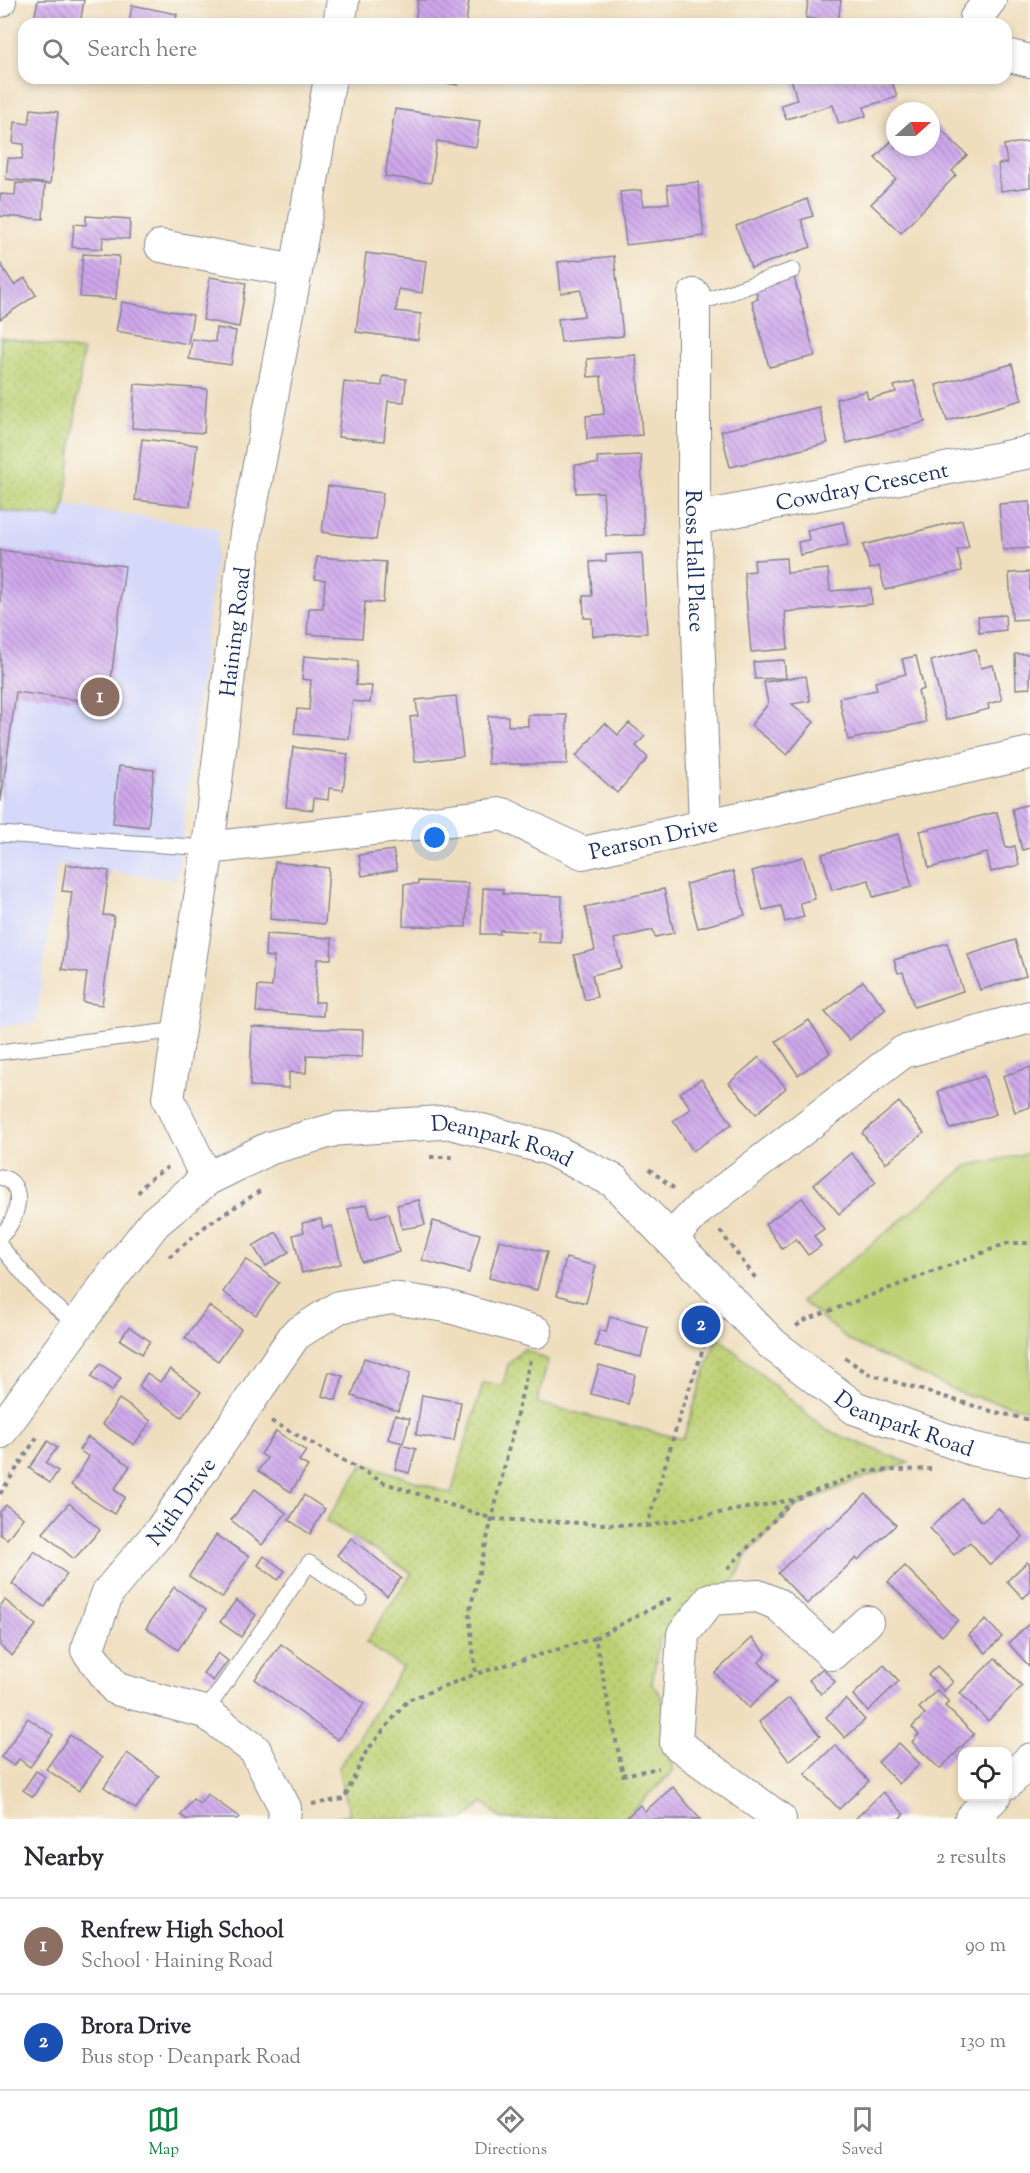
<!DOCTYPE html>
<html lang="en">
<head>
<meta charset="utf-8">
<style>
  body { margin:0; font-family:"Sorts Mill Goudy",serif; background:#f7f7f7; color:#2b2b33 }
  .controls { position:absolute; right:18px; bottom:18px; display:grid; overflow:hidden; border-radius:12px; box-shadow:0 3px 9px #0003 }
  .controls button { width:54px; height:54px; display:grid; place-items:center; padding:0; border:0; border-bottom:2px solid #e1e1e2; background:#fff; color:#2b2b33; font:30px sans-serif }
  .compass { position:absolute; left:886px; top:102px; width:54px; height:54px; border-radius:50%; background:#fff; box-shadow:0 3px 9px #0003; rotate:69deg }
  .you { position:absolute; left:435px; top:838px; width:21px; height:21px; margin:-15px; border:4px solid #fff; border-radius:50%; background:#1a73e8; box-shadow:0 0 0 9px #1a73e833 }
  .badge { display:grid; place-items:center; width:39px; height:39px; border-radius:50%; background:#0b8043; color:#fff; font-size:20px; font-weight:700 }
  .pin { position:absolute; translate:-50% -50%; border:3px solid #fff; box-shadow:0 2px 6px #0006 }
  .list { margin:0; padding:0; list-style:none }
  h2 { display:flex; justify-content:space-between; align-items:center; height:78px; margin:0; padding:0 24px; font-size:26px }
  h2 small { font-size:20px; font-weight:400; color:#7c7c81 }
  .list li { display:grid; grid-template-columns:39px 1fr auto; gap:18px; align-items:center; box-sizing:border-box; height:96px; padding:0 24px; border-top:2px solid #e1e1e2 }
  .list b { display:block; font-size:22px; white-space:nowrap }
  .list p { margin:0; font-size:20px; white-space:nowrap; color:#7c7c81 }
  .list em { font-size:20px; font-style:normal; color:#7c7c81 }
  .icon { flex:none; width:33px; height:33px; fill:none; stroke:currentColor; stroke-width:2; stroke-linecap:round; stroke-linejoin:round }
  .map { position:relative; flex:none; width:1030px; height:1819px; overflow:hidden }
  .search { position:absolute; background:#fff; box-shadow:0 3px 9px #0003; left:18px; right:18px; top:18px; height:66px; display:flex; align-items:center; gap:15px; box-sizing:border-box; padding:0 21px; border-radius:18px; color:#7c7c81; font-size:22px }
  .sheet { height:270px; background:#fff }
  nav { display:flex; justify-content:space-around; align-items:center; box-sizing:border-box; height:84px; border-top:2px solid #e1e1e2; background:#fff; font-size:16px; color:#7c7c81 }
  nav a { display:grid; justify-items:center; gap:3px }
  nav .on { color:#0b8043 }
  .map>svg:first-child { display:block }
  .built { fill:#d4d8f9 }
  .grass { fill:url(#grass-dots); stroke:#6c8068; stroke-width:1.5 }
  .park { fill:#bdd073; stroke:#6c8068; stroke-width:1.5 }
  .building { fill:url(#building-back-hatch) }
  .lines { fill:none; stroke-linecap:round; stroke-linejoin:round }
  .service-casing { stroke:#85868e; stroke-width:17 }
  .minor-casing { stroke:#85868e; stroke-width:34 }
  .tertiary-casing { stroke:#85868e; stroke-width:35 }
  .path { stroke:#85868e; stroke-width:4; stroke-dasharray:4.5 4.5; stroke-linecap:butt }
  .service { stroke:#fff; stroke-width:15 }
  .minor { stroke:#fff; stroke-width:32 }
  .tertiary { stroke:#fff; stroke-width:33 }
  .labels { text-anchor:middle; stroke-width:6; stroke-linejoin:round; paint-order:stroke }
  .street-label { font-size:22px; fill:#1b2f5e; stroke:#fdfcf7 }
</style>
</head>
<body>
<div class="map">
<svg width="1030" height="1819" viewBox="0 0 1030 1819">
  <defs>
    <pattern id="grass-dots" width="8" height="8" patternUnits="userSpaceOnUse" patternTransform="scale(1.5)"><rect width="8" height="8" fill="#bdd073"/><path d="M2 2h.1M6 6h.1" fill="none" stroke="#a2b366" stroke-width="1.8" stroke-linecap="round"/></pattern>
    <pattern id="building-back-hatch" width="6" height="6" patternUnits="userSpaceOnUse" patternTransform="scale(1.5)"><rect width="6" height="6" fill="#cfa8eb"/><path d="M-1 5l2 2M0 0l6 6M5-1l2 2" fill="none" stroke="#a789c2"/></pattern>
  </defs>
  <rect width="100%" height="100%" fill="#fdfcf7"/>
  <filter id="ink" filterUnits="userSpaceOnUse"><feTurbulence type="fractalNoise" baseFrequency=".0167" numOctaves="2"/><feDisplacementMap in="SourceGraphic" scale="12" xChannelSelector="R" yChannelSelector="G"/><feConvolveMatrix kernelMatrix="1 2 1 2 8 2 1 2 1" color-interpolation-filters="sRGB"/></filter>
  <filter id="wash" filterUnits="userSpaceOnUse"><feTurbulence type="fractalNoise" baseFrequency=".008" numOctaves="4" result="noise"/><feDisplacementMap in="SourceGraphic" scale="24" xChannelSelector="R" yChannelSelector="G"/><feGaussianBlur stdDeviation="1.35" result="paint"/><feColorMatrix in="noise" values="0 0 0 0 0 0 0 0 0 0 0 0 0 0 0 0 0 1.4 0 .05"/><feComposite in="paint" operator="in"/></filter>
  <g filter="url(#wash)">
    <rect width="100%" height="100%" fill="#efdebe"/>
    <!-- built -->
    <polygon class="built" points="0,337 83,351 65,505 219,529 177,880 57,865 36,1023 0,1026"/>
    <!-- grass -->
    <g class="grass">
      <polygon points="0,337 83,351 65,505 61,518 0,510"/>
      <path d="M717,1336L826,1430L909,1463L854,1481L795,1507L747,1554L735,1580L706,1596L676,1637L659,1638L652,1685C671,1699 671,1748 673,1771L625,1819H502L483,1802L466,1819H329L350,1813L338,1769L402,1668L366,1642L412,1573L326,1521L364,1463L451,1494L483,1383L503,1385L508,1364L524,1349L548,1360L537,1403L683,1439Z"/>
    </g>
    <!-- park -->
    <polygon class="park" points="1030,1153 1030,1410 963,1394 850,1341 802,1301 967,1166"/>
    <g id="blocks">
      <!-- building -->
      <g class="building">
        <polygon points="38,0 84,0 80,24 33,24"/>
        <polygon points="418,0 469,0 466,24 415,24"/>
        <polygon points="808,0 841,0 838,22 806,18"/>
        <polygon points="132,5 177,14 175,24 129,24"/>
        <polygon points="416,78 459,78 458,85"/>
        <polygon points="791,78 891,78 897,97 864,107 866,116 839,124 833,105 786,119 781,105 797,100"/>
        <polygon points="31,109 58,112 50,184 6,179 8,158 22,159 24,144 13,143 15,122 29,124"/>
        <polygon points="395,109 480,121 476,147 437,141 431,183 385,176"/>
        <polygon points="931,120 967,155 952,171 956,175 901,233 871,204 896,179 875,158 895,137 895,147 931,147"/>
        <polygon points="1030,141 1030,187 1001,191 998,164 1007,163 1004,145"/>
        <polygon points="698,182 704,236 626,245 620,192 641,190 643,206 669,203 667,185"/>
        <polygon points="16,183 45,184 43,219 0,216 0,194 15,195"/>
        <polygon points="807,199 813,216 801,220 811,247 751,268 736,226"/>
        <polygon points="86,216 130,219 129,239 103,237 102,249 72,247 74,224 86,225"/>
        <polygon points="366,253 426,261 422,293 399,289 396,311 421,314 418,340 356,332"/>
        <polygon points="83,254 119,256 116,299 80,297"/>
        <polygon points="614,256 623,336 561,342 558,319 584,316 581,290 561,293 558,262"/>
        <polygon points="0,263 14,285 25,278 36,295 0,319"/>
        <polygon points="210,277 246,283 239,327 203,320"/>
        <polygon points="794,277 815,356 769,367 752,301 758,299 755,287"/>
        <polygon points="122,302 193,315 188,344 116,331"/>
        <polygon points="216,328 236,331 231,365 189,359 192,339 215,342"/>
        <polygon points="636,355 642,435 587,439 586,416 604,414 601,376 588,377 587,359"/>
        <polygon points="1012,364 1022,400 947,421 936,385"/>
        <polygon points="383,376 406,379 404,402 388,401 384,441 338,437 344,382 382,386"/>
        <polygon points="914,381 925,422 847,443 836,399 866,391 868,399 896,392 894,386"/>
        <polygon points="135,384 207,389 204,433 132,428"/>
        <polygon points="819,407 828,443 730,467 721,431"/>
        <polygon points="142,439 197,445 190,506 135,500"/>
        <polygon points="641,455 644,535 606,536 603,492 576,493 575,465 598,464 597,457"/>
        <polygon points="328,486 383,493 376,540 322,532"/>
        <polygon points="1030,502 1030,548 1003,550 999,504"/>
        <polygon points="962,520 969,547 957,550 962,571 885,590 879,566 870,569 863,545"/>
        <polygon points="843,522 848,545 800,555 798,542 809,540 807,530"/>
        <polygon points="0,550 125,566 108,704 16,692 1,802"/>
        <polygon points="642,553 647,633 593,636 592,618 584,618 583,596 592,596 590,562 606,561 606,555"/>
        <polygon points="317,557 386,562 383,603 365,602 362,638 307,634 309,608 323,608 325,580 315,579"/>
        <polygon points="786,558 787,573 828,569 830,591 871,588 872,604 785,612 788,649 751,652 744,572 755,571 754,560"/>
        <polygon points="1030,572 1030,619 1012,620 1009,573"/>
        <polygon points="1005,615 1006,630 979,633 978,617"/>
        <polygon points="976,649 981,668 993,665 1002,700 988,704 989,709 946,720 931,661"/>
        <polygon points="1015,654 1030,654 1030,688 1016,689"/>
        <polygon points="304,656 358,661 356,685 372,686 370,703 352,701 349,739 294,734 297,709 309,710 311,680 302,679"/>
        <polygon points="916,656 924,689 918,691 926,722 848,740 839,698 877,690 875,682 906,674 902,659"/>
        <polygon points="784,660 786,678 755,679 753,662"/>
        <polygon points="806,676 810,701 792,704 814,722 787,755 751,725 768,704 764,682"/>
        <polygon points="456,696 463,756 415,762 410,717 418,716 416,700"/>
        <polygon points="528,715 567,715 567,764 488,764 488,716 508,716 508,726 528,726"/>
        <polygon points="605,723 618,735 629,723 645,736 636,746 648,758 617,793 576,756"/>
        <polygon points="293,747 348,754 343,790 329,788 328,800 314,798 313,810 286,807"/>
        <polygon points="119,766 154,770 148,827 113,823"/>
        <polygon points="1030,804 1030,848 1022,850 1012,809"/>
        <polygon points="997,812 1006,848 1015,846 1019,865 991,872 987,853 929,868 920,831"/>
        <polygon points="898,834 912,887 873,897 869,880 832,890 822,854"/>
        <polygon points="393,850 397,870 362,876 359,855"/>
        <polygon points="803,857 815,899 800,903 804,917 785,922 781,906 763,910 752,871"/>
        <polygon points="275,862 329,868 325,924 270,919"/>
        <polygon points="66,864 109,871 103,915 114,916 102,1005 83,1002 87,973 62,969 72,892 62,891"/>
        <polygon points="733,871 745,915 698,928 686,884"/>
        <polygon points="418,881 468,883 466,927 403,926 404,884 418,884"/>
        <polygon points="483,888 503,889 503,894 562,896 561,943 538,942 539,932 500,930 500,934 481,934"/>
        <polygon points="664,889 674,933 655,937 653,930 614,939 621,968 592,975 597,997 585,1000 574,955 595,950 585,907"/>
        <polygon points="266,934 332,938 331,959 317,959 315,1002 324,1002 323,1016 256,1012 258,986 272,987 274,957 265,956"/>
        <polygon points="1015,940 1026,976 980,990 968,955"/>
        <polygon points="947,943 963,991 914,1007 903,972 898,973 894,960"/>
        <polygon points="863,981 886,1009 849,1040 825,1012"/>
        <polygon points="809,1020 830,1053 798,1075 776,1041"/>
        <polygon points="252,1027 363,1030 362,1057 307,1055 306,1073 289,1072 289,1088 250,1086"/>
        <polygon points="759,1057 786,1088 756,1114 729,1083"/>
        <polygon points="1030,1067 1030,1107 1015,1112 1003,1076"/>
        <polygon points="984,1076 996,1114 950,1129 938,1091"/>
        <polygon points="701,1079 732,1124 693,1151 673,1121 691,1109 680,1093"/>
        <polygon points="899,1102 924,1133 886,1163 862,1133"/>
        <polygon points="851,1153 876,1182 839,1214 814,1184"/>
        <polygon points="802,1198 824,1229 814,1236 821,1246 808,1255 796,1239 782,1249 765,1224"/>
        <polygon points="419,1200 425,1225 402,1229 397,1205"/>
        <polygon points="367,1204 371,1218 389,1213 399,1252 362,1262 348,1209"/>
        <polygon points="321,1219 323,1228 332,1226 341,1264 302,1273 293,1235 304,1232 302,1223"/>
        <polygon points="433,1221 480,1234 469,1273 422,1260"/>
        <polygon points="276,1232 289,1252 266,1266 253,1246"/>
        <polygon points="499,1240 547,1252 537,1290 489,1278"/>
        <polygon points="566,1258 596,1266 586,1303 557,1295"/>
        <polygon points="246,1259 279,1283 256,1315 223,1292"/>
        <polygon points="209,1306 241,1329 218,1361 185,1338"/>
        <polygon points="610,1317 648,1327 641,1357 595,1346 599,1330 606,1332"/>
        <polygon points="129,1327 150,1341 142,1354 120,1340"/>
        <polygon points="364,1358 410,1373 398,1411 352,1396"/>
        <polygon points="100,1364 121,1378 112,1391 91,1377"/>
        <polygon points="599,1365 635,1375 628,1404 591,1394"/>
        <polygon points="170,1369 201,1392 182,1417 139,1386 147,1373 160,1382"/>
        <polygon points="329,1372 343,1376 336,1400 322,1396"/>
        <polygon points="422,1395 461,1402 454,1441 416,1435"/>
        <polygon points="119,1399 151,1421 134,1445 102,1424"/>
        <polygon points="395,1415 410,1419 403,1443 388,1439"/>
        <polygon points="276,1431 306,1451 299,1461 308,1466 291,1492 258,1471 267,1458 261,1454"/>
        <polygon points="88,1437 130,1466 114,1490 125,1497 114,1514 71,1485 89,1457 79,1450"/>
        <polygon points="48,1441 57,1448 46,1463 58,1471 50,1483 29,1468"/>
        <polygon points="401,1445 416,1449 409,1473 395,1469"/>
        <polygon points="255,1489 286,1513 262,1545 231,1520"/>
        <polygon points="866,1494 896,1525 858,1560 856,1558 807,1604 778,1573 828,1526 830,1528"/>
        <polygon points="304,1495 325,1509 310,1534 289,1520"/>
        <polygon points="962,1499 982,1522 998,1508 1023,1537 990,1565 970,1542 954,1555 930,1528"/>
        <polygon points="69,1503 100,1530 74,1559 43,1533"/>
        <polygon points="6,1505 23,1518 7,1539 0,1534 0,1512"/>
        <polygon points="216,1535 249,1556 222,1598 189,1576"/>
        <polygon points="351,1538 401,1578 387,1596 337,1555"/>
        <polygon points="34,1551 67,1574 45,1607 12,1584"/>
        <polygon points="264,1556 285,1571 278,1580 258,1565"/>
        <polygon points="1027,1562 1030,1565 1030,1592 1023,1598 1007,1581"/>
        <polygon points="905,1566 958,1620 942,1636 888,1582"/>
        <polygon points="174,1587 206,1610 178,1650 146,1628"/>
        <polygon points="5,1600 36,1625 12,1656 0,1646 0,1606"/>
        <polygon points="236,1600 256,1615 241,1637 220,1622"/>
        <polygon points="986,1620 1002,1637 986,1653 969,1635"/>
        <polygon points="1030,1623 1030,1667 1008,1643"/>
        <polygon points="752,1638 767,1654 759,1662 777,1681 749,1708 715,1673"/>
        <polygon points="281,1644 364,1704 338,1740 255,1679"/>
        <polygon points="218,1653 228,1661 213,1681 203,1673"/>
        <polygon points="995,1658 1022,1686 988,1721 960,1693"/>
        <polygon points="884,1665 899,1681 868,1711 853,1695"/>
        <polygon points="937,1666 953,1682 944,1691 928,1675"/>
        <polygon points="823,1668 835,1682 821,1694 809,1680"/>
        <polygon points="937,1690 949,1702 945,1706 974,1734 940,1769 912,1742 919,1734 912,1727 925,1714 919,1708"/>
        <polygon points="789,1698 820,1736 789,1761 759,1722"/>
        <polygon points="846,1699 865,1720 845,1738 826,1717"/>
        <polygon points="28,1718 53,1735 30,1767 19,1759 14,1766 1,1757"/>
        <polygon points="70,1735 102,1758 79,1791 46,1769"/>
        <polygon points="899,1743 920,1764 899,1784 878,1762"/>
        <polygon points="835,1745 869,1781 839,1809 805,1774"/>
        <polygon points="127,1753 159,1776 136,1809 104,1787"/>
        <polygon points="36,1771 45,1777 33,1797 23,1790"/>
        <polygon points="673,1787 700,1819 625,1819 640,1805 645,1811"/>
        <polygon points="883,1792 904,1814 899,1819 855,1819"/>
        <polygon points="207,1794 239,1817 237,1819 186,1819 181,1815 193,1799 200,1804"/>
      </g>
    </g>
  </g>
  <g filter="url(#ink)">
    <use href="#blocks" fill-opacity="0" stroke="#85868e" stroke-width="1.5"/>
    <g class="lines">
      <defs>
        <g id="service">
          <polyline points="694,305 793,270"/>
          <polyline points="0,834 208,848"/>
          <polyline points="0,1052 179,1030"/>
          <path d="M0,1177C29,1182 17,1224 0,1236"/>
          <polyline points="0,1246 39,1292 77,1325"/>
          <polyline points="205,1712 309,1563 359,1598"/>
        </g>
        <g id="minor">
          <polyline points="0,1 0,0"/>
          <polyline points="339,24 343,0"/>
          <polyline points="979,24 976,18 990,0"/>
          <polyline points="1006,55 1030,61"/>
          <polyline points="161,246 296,271"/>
          <path id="s1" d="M694,295V519L705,826"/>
          <path id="s2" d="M694,519L1030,452"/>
          <path id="s3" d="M208,848L503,814L583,853L1030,753"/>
          <path id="s4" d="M207,1179L168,1098L208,848L246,533L296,271L330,78"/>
          <polyline points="671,1238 699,1209 903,1052 1030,1017"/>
          <path id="s5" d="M284,1819L285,1808L255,1750L205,1712L116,1689L87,1650L108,1592L161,1530L295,1335L339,1307L392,1298L446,1306L536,1332"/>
          <polyline points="780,1819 676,1743 683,1634 711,1599 758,1596 777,1604 832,1654 867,1622"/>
        </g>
        <g id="tertiary">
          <path id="s6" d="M0,1432L112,1277L155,1222L207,1179L270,1148L337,1129L449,1122L548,1148L614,1181L772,1344L855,1408L973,1449L1030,1460"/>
          <polyline points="1008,1782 1030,1760"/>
          <polyline points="971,1819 994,1796"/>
        </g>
      </defs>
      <!-- service casing -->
      <use href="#service" class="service-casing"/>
      <!-- minor casing -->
      <use href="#minor" class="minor-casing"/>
      <!-- tertiary casing -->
      <use href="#tertiary" class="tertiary-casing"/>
      <!-- path -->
      <g class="path">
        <polyline points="430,1157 455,1157"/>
        <polyline points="649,1169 676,1190"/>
        <polyline points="138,1193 147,1181 168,1167"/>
        <polyline points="720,1231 757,1280"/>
        <polyline points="169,1257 207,1225 263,1189"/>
        <polyline points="796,1326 806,1320 1008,1243 1030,1243"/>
        <polyline points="845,1358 869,1374 991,1411 1030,1420"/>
        <polyline points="530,1360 469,1614 476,1674 595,1638 623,1775 659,1768"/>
        <polyline points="271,1421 385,1483 493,1519 647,1526 680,1415 712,1324"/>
        <polyline points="0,1494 39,1434"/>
        <polyline points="647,1526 791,1500"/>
        <polyline points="730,1568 729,1567 793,1500 866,1471 931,1469"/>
        <polyline points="595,1638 671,1598"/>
        <polyline points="312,1804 344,1799 366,1752 408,1700 476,1674"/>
      </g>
      <!-- service -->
      <use href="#service" class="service"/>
      <!-- minor -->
      <use href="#minor" class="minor"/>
      <!-- tertiary -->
      <use href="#tertiary" class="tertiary"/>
    </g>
  </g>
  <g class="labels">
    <!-- street labels -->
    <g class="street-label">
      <text dy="8" stroke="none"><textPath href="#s2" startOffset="171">Cowdray Crescent</textPath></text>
      <text dy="8" stroke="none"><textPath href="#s1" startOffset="266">Ross Hall Place</textPath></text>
      <text dy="8" stroke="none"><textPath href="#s4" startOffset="561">Haining Road</textPath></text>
      <text dy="8" stroke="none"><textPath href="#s3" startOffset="458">Pearson Drive</textPath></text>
      <text dy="8" stroke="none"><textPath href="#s6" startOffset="636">Deanpark Road</textPath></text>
      <text dy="8" stroke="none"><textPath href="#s6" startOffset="1140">Deanpark Road</textPath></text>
      <text dy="8" stroke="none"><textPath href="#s5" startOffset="458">Nith Drive</textPath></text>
    </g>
  </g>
</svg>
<div class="controls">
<button><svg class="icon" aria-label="locate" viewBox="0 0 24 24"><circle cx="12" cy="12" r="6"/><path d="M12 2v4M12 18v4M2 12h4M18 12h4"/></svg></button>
</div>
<svg class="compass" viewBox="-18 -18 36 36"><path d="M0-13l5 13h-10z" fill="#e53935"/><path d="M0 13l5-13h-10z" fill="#7c7c81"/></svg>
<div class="you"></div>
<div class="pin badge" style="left:100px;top:697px;background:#8d6e63">1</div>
<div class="pin badge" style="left:701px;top:1325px;background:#1a4fb4">2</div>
<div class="search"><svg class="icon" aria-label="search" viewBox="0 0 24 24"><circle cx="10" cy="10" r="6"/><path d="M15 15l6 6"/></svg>Search here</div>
</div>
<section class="sheet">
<h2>Nearby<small>2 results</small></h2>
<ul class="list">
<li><span class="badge" style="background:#8d6e63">1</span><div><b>Renfrew High School</b><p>School · Haining Road</p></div><em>90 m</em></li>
<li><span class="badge" style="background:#1a4fb4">2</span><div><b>Brora Drive</b><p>Bus stop · Deanpark Road</p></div><em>130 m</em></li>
</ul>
</section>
<nav>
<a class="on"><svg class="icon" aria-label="map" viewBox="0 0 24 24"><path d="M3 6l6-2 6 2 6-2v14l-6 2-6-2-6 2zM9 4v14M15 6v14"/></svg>Map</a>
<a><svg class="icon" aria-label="directions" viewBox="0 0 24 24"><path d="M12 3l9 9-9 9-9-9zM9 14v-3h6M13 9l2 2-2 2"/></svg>Directions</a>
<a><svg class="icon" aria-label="saved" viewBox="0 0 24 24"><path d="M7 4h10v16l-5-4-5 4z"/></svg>Saved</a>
</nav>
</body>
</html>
